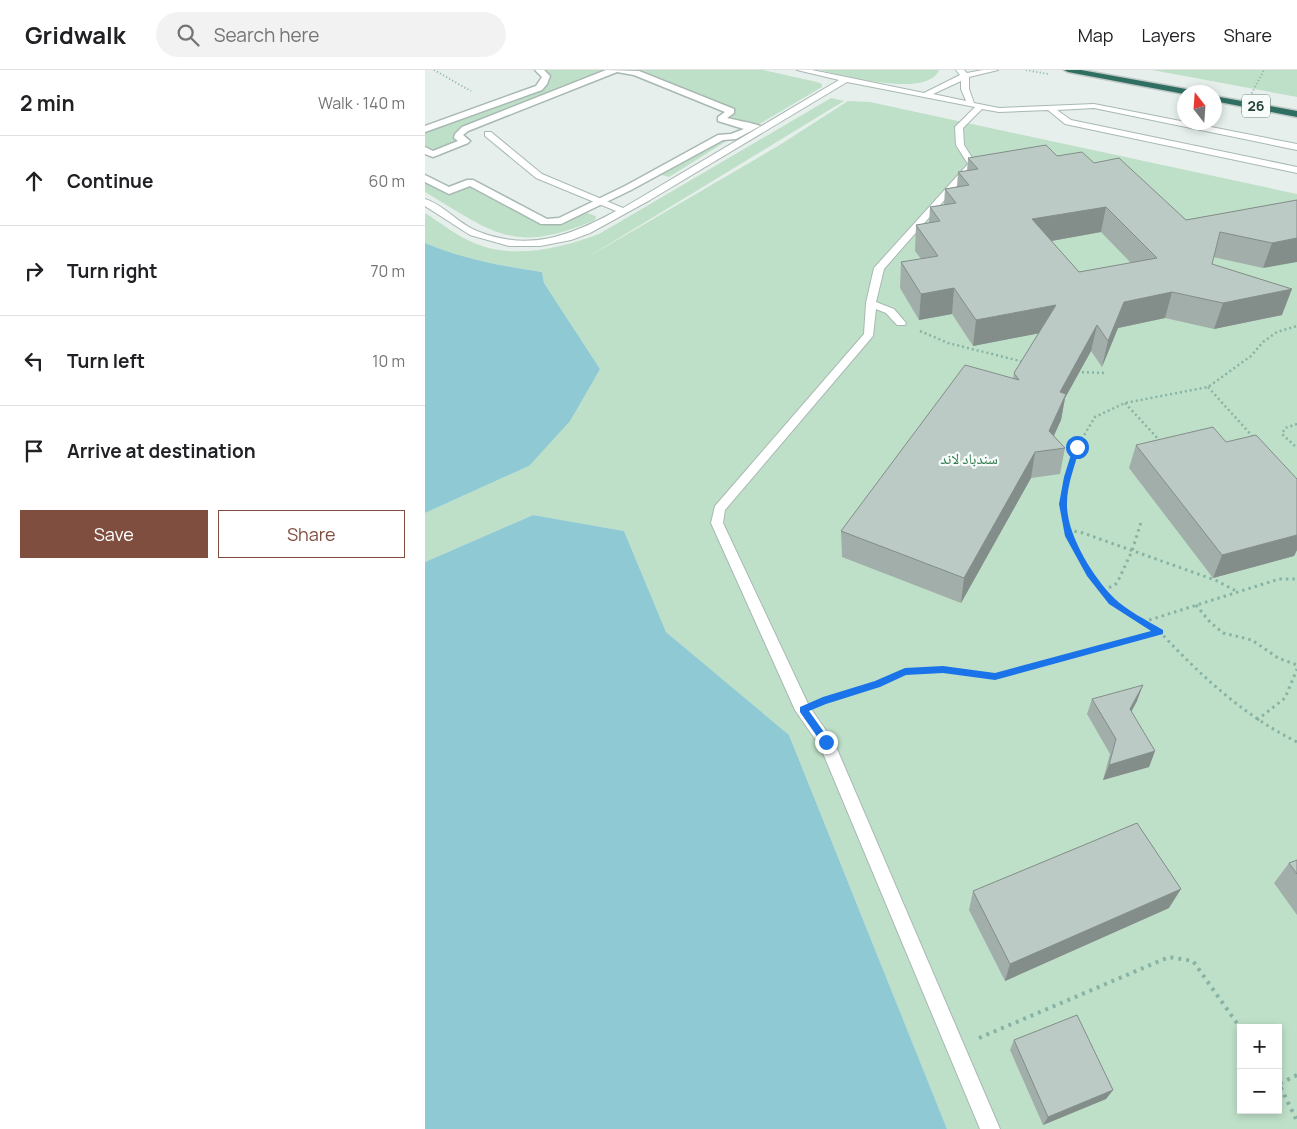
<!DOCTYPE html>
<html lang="en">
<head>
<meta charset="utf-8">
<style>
  body { margin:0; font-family:Manrope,"Noto Naskh Arabic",sans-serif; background:#f2f2f2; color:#202124 }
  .controls { position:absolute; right:15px; bottom:15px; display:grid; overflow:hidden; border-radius:0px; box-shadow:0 2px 8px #0003 }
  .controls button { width:45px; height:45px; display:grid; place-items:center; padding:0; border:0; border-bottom:1px solid #e0e0e0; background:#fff; color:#202124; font:25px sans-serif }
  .compass { position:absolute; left:752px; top:15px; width:45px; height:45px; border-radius:50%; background:#fff; box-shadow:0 2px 8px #0003; rotate:343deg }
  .stop { position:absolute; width:15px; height:15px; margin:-11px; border:4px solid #1a73e8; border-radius:50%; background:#fff }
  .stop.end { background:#1a73e8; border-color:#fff; box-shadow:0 1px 5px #0008 }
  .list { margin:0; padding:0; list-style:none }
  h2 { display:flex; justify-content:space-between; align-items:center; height:65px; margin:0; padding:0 20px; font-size:21px }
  h2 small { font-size:16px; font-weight:400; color:#757577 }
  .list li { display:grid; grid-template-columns:32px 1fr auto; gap:15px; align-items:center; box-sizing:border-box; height:90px; padding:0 20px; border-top:1px solid #e0e0e0 }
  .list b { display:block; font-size:19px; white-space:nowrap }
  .list em { font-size:16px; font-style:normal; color:#757577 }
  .actions { display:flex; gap:10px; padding:15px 20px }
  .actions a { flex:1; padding:11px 0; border:1px solid #7f4e3f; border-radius:0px; text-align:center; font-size:18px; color:#7f4e3f }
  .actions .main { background:#7f4e3f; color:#fff }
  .icon { flex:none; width:28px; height:28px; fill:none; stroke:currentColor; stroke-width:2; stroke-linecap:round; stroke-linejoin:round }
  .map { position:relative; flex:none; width:872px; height:1059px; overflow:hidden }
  header { display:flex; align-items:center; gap:30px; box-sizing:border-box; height:70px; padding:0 25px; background:#fff; border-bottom:1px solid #e0e0e0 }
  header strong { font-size:24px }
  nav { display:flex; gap:28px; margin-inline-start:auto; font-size:18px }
  .search { width:350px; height:45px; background:#f2f2f2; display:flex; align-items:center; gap:12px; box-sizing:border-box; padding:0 18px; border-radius:28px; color:#757577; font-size:19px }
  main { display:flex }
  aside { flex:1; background:#fff }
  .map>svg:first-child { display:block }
  .green { fill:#bfe0c8; fill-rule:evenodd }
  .water { fill:#8ec9d4 }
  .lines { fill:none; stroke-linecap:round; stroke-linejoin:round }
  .lane-casing { stroke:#a8b8b2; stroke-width:2 }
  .street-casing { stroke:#a8b8b2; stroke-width:3 }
  .highway-casing { stroke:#c2cac8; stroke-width:3 }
  .path-far3 { stroke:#86b3a5; stroke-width:2; stroke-dasharray:1 2.5; stroke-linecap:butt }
  .path-far2 { stroke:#86b3a5; stroke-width:2.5; stroke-dasharray:2 3; stroke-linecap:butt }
  .path-far1 { stroke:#86b3a5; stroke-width:3; stroke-dasharray:2.5 4; stroke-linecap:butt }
  .path { stroke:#86b3a5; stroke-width:4; stroke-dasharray:3 5; stroke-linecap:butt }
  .lane { fill:#fff; fill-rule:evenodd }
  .street { fill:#fff; fill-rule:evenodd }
  .highway { fill:#2f6f62; fill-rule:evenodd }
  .path-bridge { stroke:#86b3a5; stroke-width:2; stroke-dasharray:1 2.5; stroke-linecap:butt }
  .wall { fill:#a1aea9; fill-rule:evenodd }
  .shaded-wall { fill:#838d89 }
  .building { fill:#bbcac4; stroke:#838d89; fill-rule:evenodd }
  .route { fill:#1a73e8 }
  .labels { text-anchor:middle; stroke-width:4.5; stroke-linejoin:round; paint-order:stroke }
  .shield { fill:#f7fbf9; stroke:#637a73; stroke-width:1 }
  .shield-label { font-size:14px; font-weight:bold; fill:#24423a }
  .park-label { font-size:15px; fill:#2d7a4b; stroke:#f7fbf9 }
</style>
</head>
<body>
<header>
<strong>Gridwalk</strong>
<div class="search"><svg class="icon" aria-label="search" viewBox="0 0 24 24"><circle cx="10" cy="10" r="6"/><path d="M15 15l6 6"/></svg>Search here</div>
<nav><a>Map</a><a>Layers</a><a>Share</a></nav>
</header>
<main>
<aside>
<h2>2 min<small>Walk · 140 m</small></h2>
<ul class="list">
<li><svg class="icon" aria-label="ahead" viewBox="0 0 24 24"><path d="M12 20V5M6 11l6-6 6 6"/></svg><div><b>Continue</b></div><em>60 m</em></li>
<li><svg class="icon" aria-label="right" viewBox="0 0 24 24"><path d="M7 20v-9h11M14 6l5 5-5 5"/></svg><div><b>Turn right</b></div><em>70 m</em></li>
<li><svg class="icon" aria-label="left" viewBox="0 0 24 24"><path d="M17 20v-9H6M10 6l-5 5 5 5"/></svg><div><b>Turn left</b></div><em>10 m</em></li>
<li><svg class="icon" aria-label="arrive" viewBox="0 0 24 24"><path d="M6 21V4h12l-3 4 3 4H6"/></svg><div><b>Arrive at destination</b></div></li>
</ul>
<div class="actions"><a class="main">Save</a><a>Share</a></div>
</aside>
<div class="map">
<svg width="872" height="1059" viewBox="0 0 872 1059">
  <rect width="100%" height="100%" fill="#e6efeb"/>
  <!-- green -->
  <g class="green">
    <polygon points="114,0 191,0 185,1 34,64 40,71 8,84 0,80 0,59 114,18 120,10"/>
    <polygon points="193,0 338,0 392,12 397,14 397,17 331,56 296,49 305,41 211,3"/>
    <path d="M394,0H514C502,29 417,5 394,0Z"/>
    <polygon points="727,0 872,0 872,27"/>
    <path d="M406,28L419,31L158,190L353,76L423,31L445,32L872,124V1059H522L364,665L241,562L199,461L108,445L0,492V443L104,396L175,299L119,213L117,202C76,196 38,189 0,173V143C16,153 32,166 49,173C88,190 137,178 174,164ZM816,958H853V1040H816Z"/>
    <polygon points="296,67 308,67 244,107 233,104"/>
    <path d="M0,108L24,121L45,112L120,152H129L156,141L171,146L170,150C89,185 69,163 0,122Z"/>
  </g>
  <!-- water -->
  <g class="water">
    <path d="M0,173C38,189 76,196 117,202L119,213L175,299L145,351L104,396L0,443Z"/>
    <polygon points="108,445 199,461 241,562 364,665 522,1059 0,1059 0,492"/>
  </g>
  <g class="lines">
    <defs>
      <path id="lane" d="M372,0H387L499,23L535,5L531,0H539L542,3L558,0H573L544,7V19L549,33L574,38L669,34L872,74V80L669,38L632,40L646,50L872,97V103L640,54L623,40L574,42L557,39L538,58L539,75L551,94L459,199L451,232L469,239L481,253L480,255H472L461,243L451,239L448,266L300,440L298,453L384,636L409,672L575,1059H555L395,676L370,640L286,453L290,436L439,264L441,233L449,198L543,94L531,75L530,57L550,37L422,12L225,130L165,163L146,170L115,176H84L45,165L0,136V129C19,135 34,154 52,161C104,182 145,166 191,141L111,108L60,66V62H66L117,104L198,138L414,10ZM536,11V19L541,31L508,24Z"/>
      <g id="street">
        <polygon points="110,0 119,0 125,6 122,14 117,20 0,62 0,56 111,16 117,7"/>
        <path d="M181,0L214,1L309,39V43L302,48C310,50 332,54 335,56L311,69L298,70L206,120L136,154H116L45,116L24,124L0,112V105L24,117L42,110H48L122,149L134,148L200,116L293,65L306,64L319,59L293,51V47L300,42L209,5L192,2L43,61L38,65L45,71L43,73L8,87L0,84V77L8,81L33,71L29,68L30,64L37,57Z"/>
      </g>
      <g id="highway">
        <polygon points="639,0 656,0 761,19 765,22 759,22 759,24 643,2"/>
        <polygon points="789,26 872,41 872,47 789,31"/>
      </g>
    </defs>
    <!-- lane casing -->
    <use href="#lane" class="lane-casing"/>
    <!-- street casing -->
    <use href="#street" class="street-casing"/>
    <!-- highway casing -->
    <use href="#highway" class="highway-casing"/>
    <!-- path-far3 -->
    <g class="path-far3">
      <polyline points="9,0 46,21"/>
      <polyline points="601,0 623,4"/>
    </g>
    <!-- path-far2 -->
    <g class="path-far2">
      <polyline points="495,261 523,273 599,292"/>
      <polyline points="652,302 681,303"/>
      <polyline points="783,317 829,368"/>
      <polyline points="700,333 736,372"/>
      <polyline points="872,354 860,358 857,364 872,378"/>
      <polyline points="645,402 652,377 670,347 700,333 783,317 826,286 838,272 852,262 872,256"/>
    </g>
    <!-- path-far1 -->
    <g class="path-far1">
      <polyline points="645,401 638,434 644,466 665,503 687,531 734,562"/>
      <polyline points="643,460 658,463 790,510 813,522"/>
      <polyline points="678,520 690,515 693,511 707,481 717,449"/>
      <polyline points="771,535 785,552 798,563 827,570 853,588 872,595"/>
      <polyline points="718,552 854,509 872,509"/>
      <path d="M400,630L452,614L480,602L518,600L570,606L735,562C776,606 818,645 872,672"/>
      <polyline points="832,650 860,628 872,599"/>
    </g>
    <!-- path -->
    <g class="path">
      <polyline points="554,968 744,887 768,891 816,959"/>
      <polyline points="872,1005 854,1014 872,1051"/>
    </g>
    <!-- lane -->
    <use href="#lane" class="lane"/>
    <!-- street -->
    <use href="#street" class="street"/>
    <!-- highway -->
    <use href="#highway" class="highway"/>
    <!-- path-bridge -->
    <polyline class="path-bridge" points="817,42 839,0"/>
  </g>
  <!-- wall -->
  <g class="wall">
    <path d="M632,86L669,93L761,150L872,130L838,198L788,187L787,194L857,245L789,259L740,248L693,258L677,297L666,281L640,328L636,350L629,366L640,378L635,404L606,408L536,533L417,487L416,461L588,309L589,303L614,263L548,276L527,244L494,250L475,218L476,192L496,189L490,181L491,155L504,153L505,137L519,135L520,119L532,117L533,102L542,101L543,88ZM676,162L706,193L654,202L626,171Z"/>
    <polygon points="711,375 872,480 869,486 788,508 704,398"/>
    <polygon points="667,629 712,631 706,642 730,681 724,697 678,710 685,684 662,644"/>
    <polygon points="872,790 872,845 849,813 864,793"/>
    <polygon points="548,821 744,838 580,911 544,840"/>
    <polygon points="589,970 688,1020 681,1029 618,1055 585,980"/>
  </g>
  <!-- shaded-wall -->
  <g class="shaded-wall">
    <polygon points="681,137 676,162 604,175 607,149"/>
    <polygon points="872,168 872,192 838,198 847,173"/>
    <polygon points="529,218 527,244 494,250 496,224"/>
    <polygon points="867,219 857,245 789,259 798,233"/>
    <polygon points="747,222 740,248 693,258 677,297 683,271 699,232"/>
    <polygon points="631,235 626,261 548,276 551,250"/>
    <polygon points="672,255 666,281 640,328 636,350 622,380 624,361 635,322"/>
    <polygon points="610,382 606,408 536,533 539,508"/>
    <polygon points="872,465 872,480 869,486 788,508 797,485"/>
    <polygon points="718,615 712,631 699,655 705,639"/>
    <polygon points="730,681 724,697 678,710 684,695"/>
    <polygon points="756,819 744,838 580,911 585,894"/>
    <polygon points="688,1020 681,1029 618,1055 623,1047"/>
  </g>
  <!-- building -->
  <g class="building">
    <path d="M621,75L632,86L657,82L669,93L694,88L761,150L872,130V168L847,173L795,162L787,194L867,219L798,233L747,222L699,232L683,271L672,255L635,322L641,324L624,361L640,378L610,382L539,508L416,461L540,295L594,310L589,303L631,235L551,250L529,218L496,224L476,192L513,186L491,155L515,151L505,137L531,133L520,119L544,115L533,102L553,99L543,88ZM681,137L732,188L654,202L607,149Z"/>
    <polygon points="788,357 801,372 831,365 872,409 872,465 797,485 711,375"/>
    <polygon points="718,615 705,639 730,681 684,695 691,669 667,629"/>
    <polygon points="712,753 756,819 585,894 548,821"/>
    <polygon points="872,790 872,804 864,793"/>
    <polygon points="652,945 688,1020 623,1047 589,970"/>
  </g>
  <!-- route -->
  <path class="route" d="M649,375L655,377C650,395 642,415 642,433C641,464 668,507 689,528C701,540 723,551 738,560V564L570,610L518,603L481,605L455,617L401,634L384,641L406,672L404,675H398L375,642V637L398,627L450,611L480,598L518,596L570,603L726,561L684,534L662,506L640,466L634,434L639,407Z"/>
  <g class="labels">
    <!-- shield labels -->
    <rect class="shield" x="817" y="24.5" width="28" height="23" rx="4"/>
    <g class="shield-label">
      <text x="831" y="41">26</text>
    </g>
    <!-- park labels -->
    <g class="park-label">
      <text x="544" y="394">سندباد لاند</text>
    </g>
  </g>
</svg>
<div class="controls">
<button>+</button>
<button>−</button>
</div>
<svg class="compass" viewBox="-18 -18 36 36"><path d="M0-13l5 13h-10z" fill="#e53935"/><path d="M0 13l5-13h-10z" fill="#757577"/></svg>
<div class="stop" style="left:652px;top:377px"></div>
<div class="stop end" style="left:401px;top:672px"></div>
</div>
</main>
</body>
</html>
